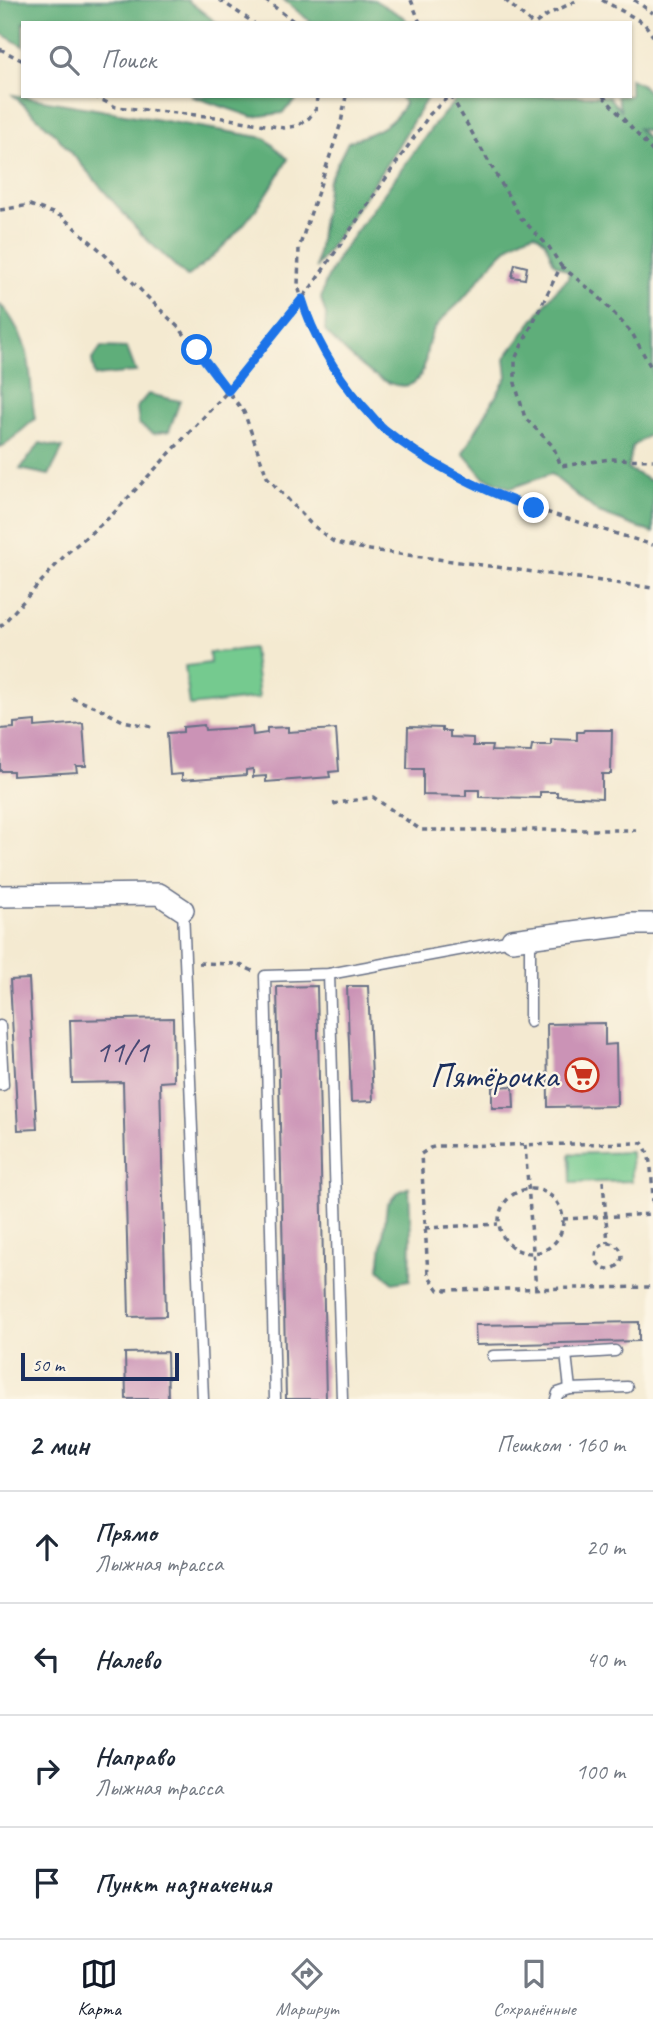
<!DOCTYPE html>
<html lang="ru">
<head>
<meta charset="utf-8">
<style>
  body { margin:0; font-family:Caveat,sans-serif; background:#f6f6f7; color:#1f2937 }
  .scale { position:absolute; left:21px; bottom:18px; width:158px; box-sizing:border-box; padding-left:7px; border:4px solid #1b2f5e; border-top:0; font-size:19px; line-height:24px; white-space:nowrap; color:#1b2f5e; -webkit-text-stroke:5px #fcf5e5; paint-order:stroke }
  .stop { position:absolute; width:21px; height:21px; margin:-16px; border:5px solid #1a73e8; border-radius:50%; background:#fff }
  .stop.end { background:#1a73e8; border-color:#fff; box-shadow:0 2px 7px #0008 }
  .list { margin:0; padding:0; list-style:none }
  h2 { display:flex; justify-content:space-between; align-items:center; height:91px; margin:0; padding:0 28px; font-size:30px }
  h2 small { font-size:23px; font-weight:400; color:#747a83 }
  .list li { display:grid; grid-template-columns:46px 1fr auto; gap:21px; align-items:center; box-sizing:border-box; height:112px; padding:0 28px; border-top:2px solid #e0e1e3 }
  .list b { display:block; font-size:26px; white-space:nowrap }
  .list p { margin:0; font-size:23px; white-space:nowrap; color:#747a83 }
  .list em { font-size:23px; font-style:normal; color:#747a83 }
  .icon { flex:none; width:38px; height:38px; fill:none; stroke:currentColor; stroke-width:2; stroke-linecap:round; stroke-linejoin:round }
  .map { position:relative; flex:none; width:653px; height:1399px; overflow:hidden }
  .search { position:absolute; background:#fff; box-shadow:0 2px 5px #0004; left:21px; right:21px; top:21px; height:77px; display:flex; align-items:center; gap:18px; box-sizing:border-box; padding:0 24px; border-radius:0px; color:#747a83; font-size:26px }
  .sheet { height:539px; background:#fff }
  nav { display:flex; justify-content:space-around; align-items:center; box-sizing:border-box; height:98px; border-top:2px solid #e0e1e3; background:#fff; font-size:19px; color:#747a83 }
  nav a { display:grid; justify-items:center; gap:4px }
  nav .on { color:#111827 }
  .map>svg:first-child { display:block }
  .green { fill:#74ca8f; stroke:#487c76; stroke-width:2 }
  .forest { fill:#5fae7a; stroke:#3d6e6c; stroke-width:2 }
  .building { fill:#cb93b6 }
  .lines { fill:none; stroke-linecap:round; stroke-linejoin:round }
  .lane-casing { stroke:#677086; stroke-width:13 }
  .street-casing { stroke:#677086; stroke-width:24 }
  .path { stroke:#677086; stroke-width:3.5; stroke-dasharray:5 5; stroke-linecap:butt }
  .lane { stroke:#fff; stroke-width:10 }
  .street { stroke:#fff; stroke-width:21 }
  .route { stroke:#1a73e8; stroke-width:9 }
  .labels { text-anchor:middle; stroke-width:5; stroke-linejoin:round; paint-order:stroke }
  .number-label { font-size:32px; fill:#474874 }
  .poi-label { font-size:35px; fill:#1b2f5e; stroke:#fcf5e5; text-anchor:end }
</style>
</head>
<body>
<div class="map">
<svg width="653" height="1399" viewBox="0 0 653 1399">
  <rect width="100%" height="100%" fill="#fcf5e5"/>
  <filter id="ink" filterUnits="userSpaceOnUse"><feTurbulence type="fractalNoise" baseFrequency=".0143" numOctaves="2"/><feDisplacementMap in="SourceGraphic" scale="14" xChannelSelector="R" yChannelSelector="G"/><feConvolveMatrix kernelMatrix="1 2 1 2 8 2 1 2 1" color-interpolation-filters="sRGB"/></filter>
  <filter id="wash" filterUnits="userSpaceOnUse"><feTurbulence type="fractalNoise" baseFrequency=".00686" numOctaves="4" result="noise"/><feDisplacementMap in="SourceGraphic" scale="28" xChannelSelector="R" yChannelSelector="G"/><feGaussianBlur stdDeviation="1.57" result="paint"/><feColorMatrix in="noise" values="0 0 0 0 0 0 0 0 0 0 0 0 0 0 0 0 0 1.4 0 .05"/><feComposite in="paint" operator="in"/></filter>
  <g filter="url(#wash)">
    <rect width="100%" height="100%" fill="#f4ead1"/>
    <!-- green -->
    <g class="green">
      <polygon points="253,648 259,698 190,706 185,666 210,663 209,653"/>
      <polygon points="631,1152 632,1181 571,1183 570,1154"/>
    </g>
    <!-- forest -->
    <g class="forest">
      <polygon points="0,0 187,0 217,23 23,23 23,46 0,33"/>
      <polygon points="284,0 374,0 405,18 407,23 312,23"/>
      <path d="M630,79L641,84L653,97V133L637,128L653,144V432L632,447L628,469L653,482V533L599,513L551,474L511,488L483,477L463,453L507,377L505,358L552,295L568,278L569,272L554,263L545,241L535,233C501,242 484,276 462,300C452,311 440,318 433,331C425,344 428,359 422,372C403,414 342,349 325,331L326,315L321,299L325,283L340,254L433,126L459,96H608L621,111L617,96H630Z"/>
      <path d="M13,95L265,138L288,159C264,204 229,247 187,277L143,236L56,135Z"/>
      <polygon points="191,96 296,96 296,100 282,113 253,117"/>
      <path d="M400,96H428L392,156L316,268L328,182L348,142C372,133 392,127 405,104Z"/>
      <path d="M0,305C11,313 26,344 28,358C32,378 31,399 35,419L5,445L0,447Z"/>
      <polygon points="101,347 127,348 136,372 95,376 92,360"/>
      <polygon points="148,394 180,401 169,431 153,434 139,424 137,407"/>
      <polygon points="40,443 63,448 49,475 20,469"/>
      <polygon points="409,1187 411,1235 410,1280 393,1283 379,1269 387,1205 397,1193"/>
    </g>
    <g id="blocks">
      <!-- building -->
      <g class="building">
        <polygon points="515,264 527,267 525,279 512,277"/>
        <polygon points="35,721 35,727 83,723 86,766 76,766 77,772 13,776 13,771 0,771 0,729 14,728 14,723"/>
        <polygon points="204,725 205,730 252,727 253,735 267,733 267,728 288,727 288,732 336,729 339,771 329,772 330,777 266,782 266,776 253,777 253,769 246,770 246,775 182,780 182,774 170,775 167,733 183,732 183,727"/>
        <polygon points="408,727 442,728 442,731 450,731 450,737 473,738 473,746 492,746 491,751 531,752 532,745 551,745 551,739 577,740 577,732 583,732 584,730 612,730 611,774 602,774 602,798 557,796 557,792 540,792 540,798 479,797 479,790 466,790 466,796 423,795 423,769 407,769"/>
        <polygon points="29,979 37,1129 18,1130 10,980"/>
        <polygon points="317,986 326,1399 286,1399 277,987"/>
        <polygon points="347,986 368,986 373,1101 351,1102"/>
        <polygon points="173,1018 174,1081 160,1082 166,1316 129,1317 123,1082 72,1083 70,1020"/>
        <polygon points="605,1023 605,1045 616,1044 617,1106 548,1107 547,1024"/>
        <polygon points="513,1086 514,1108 492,1108 492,1087"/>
        <polygon points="639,1322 639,1341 476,1345 475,1325"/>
        <polygon points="167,1352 168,1399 126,1399 125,1353"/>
      </g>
    </g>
  </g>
  <g filter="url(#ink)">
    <use href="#blocks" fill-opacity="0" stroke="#677086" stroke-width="2"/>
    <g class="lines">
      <defs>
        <g id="lane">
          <polyline points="183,910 203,1399"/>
          <polyline points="530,938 530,1022"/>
          <polyline points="329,974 342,1399"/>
          <polyline points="0,1026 3,1085 0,1085"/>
          <polyline points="566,1354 615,1351"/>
          <polyline points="493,1356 566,1354 570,1389"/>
          <polyline points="275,1399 265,976 329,974 512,940"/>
          <polyline points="556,1399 558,1393 570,1389 627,1387"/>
        </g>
        <g id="street">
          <polyline points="0,896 159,894 183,910"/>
          <polyline points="512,940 633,924 653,924"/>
        </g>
      </defs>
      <!-- lane casing -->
      <use href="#lane" class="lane-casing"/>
      <!-- street casing -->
      <use href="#street" class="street-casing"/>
      <!-- path -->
      <g class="path">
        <polyline points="220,0 254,23"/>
        <polyline points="265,0 296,23"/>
        <polyline points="411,0 420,23"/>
        <polyline points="505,0 531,23"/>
        <polyline points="602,0 644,23 653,36"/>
        <polyline points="634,0 653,13"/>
        <polyline points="536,23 549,14 578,0"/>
        <polyline points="0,49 23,61"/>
        <polyline points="94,96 116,107 217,117 284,128 297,126 309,118 316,109 317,96"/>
        <polyline points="346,96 341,123 299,248 298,286 310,327 331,363 382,428 441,466 510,501 653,545"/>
        <polyline points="451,96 521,218 549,247 561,266 515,359 515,383 525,418 553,446 561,466 611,459 653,460"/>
        <polyline points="603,96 653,152"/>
        <polyline points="0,210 30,205 61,216 100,250 181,330 244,412 267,477 310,523 335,543 370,550 653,588"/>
        <polyline points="561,266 597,295 632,333 653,371"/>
        <polyline points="0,627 67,553 111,516 228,391 312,286 430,114 449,96"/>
        <polyline points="72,698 96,707 123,721 152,727"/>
        <polyline points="333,804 373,797 421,830 636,830"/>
        <polyline points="199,963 238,964 253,971"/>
        <polyline points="525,1145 536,1290"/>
        <polyline points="603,1181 608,1243"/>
        <circle cx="531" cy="1221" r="32"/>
        <path d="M653,1203C652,1186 653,1155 642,1143L437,1146L430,1148L421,1154L428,1275L439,1290L653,1287"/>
        <polyline points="563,1219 653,1214"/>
        <polyline points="425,1228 498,1224"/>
        <circle cx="609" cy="1256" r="13"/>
      </g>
      <!-- lane -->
      <use href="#lane" class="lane"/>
      <!-- street -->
      <use href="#street" class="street"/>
    </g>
  </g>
  <g class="lines" filter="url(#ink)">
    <!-- route -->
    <path class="route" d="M197,350L228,391L302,299C314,339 335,373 362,405C369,412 376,422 384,429C423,461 486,493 534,508"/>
  </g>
  <!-- icons -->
  <defs>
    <symbol id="supermarket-ring" viewBox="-11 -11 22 22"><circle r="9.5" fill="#fcf5e5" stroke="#c8321e" stroke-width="1.5"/><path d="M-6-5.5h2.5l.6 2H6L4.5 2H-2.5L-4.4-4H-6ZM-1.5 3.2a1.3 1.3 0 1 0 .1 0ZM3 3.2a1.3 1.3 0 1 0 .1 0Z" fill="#c8321e"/></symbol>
  </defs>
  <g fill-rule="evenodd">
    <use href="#supermarket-ring" x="563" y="1056" width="38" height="38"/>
  </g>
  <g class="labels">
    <!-- number labels -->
    <g class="number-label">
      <text x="122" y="1062">11/1</text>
    </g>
    <!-- poi labels -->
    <g class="poi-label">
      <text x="558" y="1087">Пятёрочка</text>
    </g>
  </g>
</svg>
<div class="scale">50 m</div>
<div class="stop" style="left:197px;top:350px"></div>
<div class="stop end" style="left:534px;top:508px"></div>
<div class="search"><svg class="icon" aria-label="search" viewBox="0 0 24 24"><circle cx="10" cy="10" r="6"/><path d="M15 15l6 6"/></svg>Поиск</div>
</div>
<section class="sheet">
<h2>2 мин<small>Пешком · 160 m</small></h2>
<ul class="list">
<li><svg class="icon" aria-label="ahead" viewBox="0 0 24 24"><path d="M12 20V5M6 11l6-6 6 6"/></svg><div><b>Прямо</b><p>Лыжная трасса</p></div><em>20 m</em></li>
<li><svg class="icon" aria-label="left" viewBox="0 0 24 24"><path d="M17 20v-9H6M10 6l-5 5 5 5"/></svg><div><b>Налево</b></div><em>40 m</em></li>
<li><svg class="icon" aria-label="right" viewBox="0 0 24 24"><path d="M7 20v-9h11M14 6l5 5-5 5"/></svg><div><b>Направо</b><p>Лыжная трасса</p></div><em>100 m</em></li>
<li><svg class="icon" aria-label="arrive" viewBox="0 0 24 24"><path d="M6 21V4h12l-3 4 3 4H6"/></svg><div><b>Пункт назначения</b></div></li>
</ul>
</section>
<nav>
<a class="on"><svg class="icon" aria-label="map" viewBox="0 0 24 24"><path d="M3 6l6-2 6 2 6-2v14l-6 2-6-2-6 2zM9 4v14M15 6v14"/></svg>Карта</a>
<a><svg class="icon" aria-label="directions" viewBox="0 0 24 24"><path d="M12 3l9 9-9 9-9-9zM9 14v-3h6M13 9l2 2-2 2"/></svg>Маршрут</a>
<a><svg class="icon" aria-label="saved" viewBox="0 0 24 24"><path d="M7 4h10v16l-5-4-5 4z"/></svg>Сохранённые</a>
</nav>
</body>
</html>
